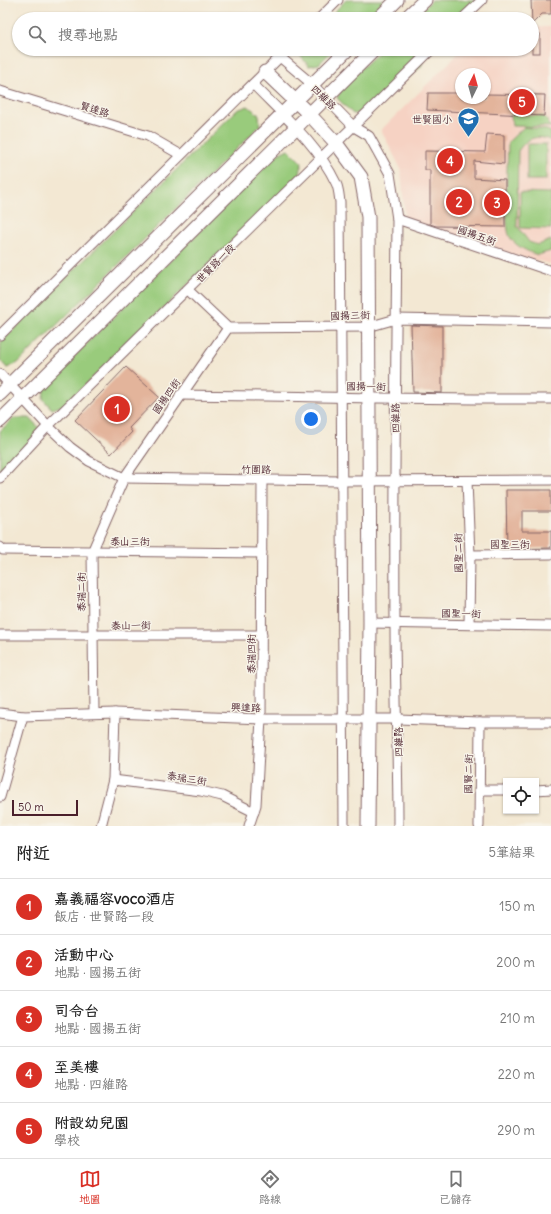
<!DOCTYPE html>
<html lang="zh-TW">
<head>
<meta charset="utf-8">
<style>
  body { margin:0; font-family:Delius,"LXGW WenKai TC",sans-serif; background:#f2f2f2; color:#222 }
  .controls { position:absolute; right:12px; bottom:12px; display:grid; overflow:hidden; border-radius:0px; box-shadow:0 1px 3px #0004 }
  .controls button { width:36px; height:36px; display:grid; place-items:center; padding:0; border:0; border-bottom:1px solid #e0e0e0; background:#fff; color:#222; font:20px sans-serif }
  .compass { position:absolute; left:455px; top:68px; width:36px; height:36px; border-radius:50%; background:#fff; box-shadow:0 1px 3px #0004; rotate:5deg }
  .scale { position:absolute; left:12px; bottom:10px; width:66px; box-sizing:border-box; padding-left:4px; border:2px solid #4a1f2b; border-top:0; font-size:11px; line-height:14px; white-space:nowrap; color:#4a1f2b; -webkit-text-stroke:3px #f7f3e8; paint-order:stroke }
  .you { position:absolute; left:311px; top:419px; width:14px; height:14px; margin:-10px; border:3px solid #fff; border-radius:50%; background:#1a73e8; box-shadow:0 0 0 6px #1a73e833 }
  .badge { display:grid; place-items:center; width:26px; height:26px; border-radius:50%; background:#d93025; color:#fff; font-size:13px; font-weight:700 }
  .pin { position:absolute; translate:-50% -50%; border:2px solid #fff; box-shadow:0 1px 4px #0006 }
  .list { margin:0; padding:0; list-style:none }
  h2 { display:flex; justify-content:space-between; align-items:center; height:52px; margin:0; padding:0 16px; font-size:17px }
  h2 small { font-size:13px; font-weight:400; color:#767676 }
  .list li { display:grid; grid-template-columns:26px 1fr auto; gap:12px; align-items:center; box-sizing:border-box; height:56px; padding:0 16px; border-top:1px solid #e0e0e0 }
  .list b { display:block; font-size:15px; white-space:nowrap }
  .list p { margin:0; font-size:13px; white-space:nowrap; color:#767676 }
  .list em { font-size:13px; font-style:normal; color:#767676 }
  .icon { flex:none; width:22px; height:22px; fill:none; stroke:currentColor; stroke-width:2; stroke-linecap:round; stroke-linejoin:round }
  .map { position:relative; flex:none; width:551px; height:826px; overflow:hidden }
  .search { position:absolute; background:#fff; box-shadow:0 1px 3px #0004; left:12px; right:12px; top:12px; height:44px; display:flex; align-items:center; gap:10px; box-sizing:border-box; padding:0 14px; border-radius:22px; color:#767676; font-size:15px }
  .sheet { height:332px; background:#fff }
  nav { display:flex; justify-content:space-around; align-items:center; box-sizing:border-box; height:56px; border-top:1px solid #e0e0e0; background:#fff; font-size:11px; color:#767676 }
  nav a { display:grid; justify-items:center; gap:2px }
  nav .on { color:#d93025 }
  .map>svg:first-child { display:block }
  .built { fill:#f6d2c3; fill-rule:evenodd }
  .green { fill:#99cb7b; stroke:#727553 }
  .building { fill:#e3b49b }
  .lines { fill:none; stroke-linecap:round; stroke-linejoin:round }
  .street-casing { stroke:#856566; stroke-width:11 }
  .secondary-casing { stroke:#856566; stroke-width:15 }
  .street { stroke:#fff; stroke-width:9 }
  .secondary { stroke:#fff; stroke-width:13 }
  .labels { text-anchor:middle; stroke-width:3; stroke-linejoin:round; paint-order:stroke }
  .street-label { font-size:10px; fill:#4a1f2b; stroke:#f7f3e8 }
  .poi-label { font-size:10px; fill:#4a1f2b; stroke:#f7f3e8; text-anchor:end }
</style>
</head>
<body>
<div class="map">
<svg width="551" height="826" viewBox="0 0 551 826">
  <rect width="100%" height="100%" fill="#f7f3e8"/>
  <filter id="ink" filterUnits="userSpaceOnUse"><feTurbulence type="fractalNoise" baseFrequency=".025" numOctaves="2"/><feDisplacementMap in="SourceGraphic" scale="8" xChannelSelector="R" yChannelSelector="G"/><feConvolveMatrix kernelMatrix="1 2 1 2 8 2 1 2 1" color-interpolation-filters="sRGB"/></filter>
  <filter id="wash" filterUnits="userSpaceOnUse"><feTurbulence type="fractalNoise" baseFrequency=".012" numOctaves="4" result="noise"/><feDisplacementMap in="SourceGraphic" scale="16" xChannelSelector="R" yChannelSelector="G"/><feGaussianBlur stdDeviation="0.9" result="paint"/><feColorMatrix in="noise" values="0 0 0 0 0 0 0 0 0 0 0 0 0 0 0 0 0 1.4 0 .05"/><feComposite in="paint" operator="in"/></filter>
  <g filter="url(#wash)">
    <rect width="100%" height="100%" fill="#f3e8d3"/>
    <!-- built -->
    <path class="built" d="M532,27H551V264L510,254L405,218L401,169L381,130L463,49H532ZM461,74H485V98H461Z"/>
    <!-- green -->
    <g class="green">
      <polygon points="346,0 384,0 365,19 327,19"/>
      <polygon points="432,0 476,0 457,19 413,19"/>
      <polygon points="297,49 334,49 319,64 309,66 296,51"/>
      <polygon points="382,49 427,49 421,67 364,112 353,114 337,98 344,85"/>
      <polygon points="248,106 259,115 260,126 18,363 7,368 0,360 1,342 237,110"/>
      <polygon points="511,114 544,116 551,127 512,126"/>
      <path d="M524,127L547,130L551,132V141C537,133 526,139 518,151L517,226L529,242L538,245L551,240V251L538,255C528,252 515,246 510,237C503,226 508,158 508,142Z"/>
      <rect x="527" y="144" width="19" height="36"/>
      <polygon points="288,149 302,163 300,174 65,405 52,409 43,399 45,385 278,154"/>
      <polygon points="520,192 551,193 551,229 520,228"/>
      <polygon points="14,418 30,418 39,428 32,439 0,471 0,431"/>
    </g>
    <g id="blocks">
      <!-- building -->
      <g class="building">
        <polygon points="531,0 551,0 551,14 542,14 532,24"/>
        <rect x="532" y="34" width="8" height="19"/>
        <polygon points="428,93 461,93 461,98 485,98 485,94 545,95 544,116 427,110"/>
        <polygon points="487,134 504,135 504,164 474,161 474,178 505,180 505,227 436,226 430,224 430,170 425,170 425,151 485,152"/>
        <polygon points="411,325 442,326 442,393 413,392"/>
        <polygon points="126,367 159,397 129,428 132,432 111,454 75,420"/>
        <polygon points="506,490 551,490 551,511 522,511 522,531 551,531 551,548 507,549"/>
      </g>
    </g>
  </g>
  <g filter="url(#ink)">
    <use href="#blocks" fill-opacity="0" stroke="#856566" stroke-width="1"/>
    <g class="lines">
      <defs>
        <g id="street">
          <polyline points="319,19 338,0"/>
          <polyline points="462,19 482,0"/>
          <path d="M280,57L312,84L354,127L369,136L390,174L397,219C396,353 394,488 395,622C395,690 398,758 398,826"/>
          <path d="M253,84C282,114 318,145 336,183C339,189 339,196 340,202L344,826"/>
          <polyline points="0,91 148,136 181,155"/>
          <polyline points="397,219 551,271"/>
          <polyline points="188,290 228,328 368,327 396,319 551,322"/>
          <polyline points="0,335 288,49"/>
          <polyline points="0,374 48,426 70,447 89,461 124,478 341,481 551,480"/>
          <path d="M180,395C303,396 427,400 551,399"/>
          <polyline points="0,478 48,426 432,49"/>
          <polyline points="467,481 470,555 469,624"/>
          <polyline points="0,547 3,550 262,553"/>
          <polyline points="470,555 551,554"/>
          <polyline points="370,623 551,626"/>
          <polyline points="0,635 262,635"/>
          <polyline points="0,713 23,716"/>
          <polyline points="94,713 92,552 124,478 228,328"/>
          <polyline points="113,780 201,791 222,796 254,812"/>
          <polyline points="479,790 506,790"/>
          <polyline points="536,790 551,789"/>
          <polyline points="0,797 23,716 115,713 261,719 398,719 480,722 551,722"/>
          <polyline points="101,826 113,780 115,713"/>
          <polyline points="249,826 256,805 261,719 262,480"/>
          <polyline points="479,826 480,722"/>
        </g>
        <g id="secondary">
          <polyline points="378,19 397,0"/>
          <polyline points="405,19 425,0"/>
          <polyline points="265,72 309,114 336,143 361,177 368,217 370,623 368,826"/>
          <polyline points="0,394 348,49"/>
          <polyline points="0,421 375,49"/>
        </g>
      </defs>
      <!-- street casing -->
      <use href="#street" class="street-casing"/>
      <!-- secondary casing -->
      <use href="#secondary" class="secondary-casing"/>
      <!-- street -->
      <use href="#street" class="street"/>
      <!-- secondary -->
      <use href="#secondary" class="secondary"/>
    </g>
  </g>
  <!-- icons -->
  <defs>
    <symbol id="school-pin" viewBox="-11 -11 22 30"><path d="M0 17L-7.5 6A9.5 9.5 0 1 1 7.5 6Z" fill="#1f6fb2" stroke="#f7f3e8"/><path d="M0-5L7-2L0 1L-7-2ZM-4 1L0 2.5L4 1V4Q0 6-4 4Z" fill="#fff"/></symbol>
  </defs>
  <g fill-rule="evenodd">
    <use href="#school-pin" x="456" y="106" width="25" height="34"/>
  </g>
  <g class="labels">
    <!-- street labels -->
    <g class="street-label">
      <text transform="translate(324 97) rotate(45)" y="4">四維路</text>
      <text transform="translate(95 109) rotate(17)" y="4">賢達路</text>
      <text transform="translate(477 235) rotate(19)" y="4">國揚五街</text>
      <text transform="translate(215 263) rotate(-45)" y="4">世賢路一段</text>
      <text transform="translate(350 315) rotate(-2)" y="4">國揚三街</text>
      <text transform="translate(366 386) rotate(1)" y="4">國揚一街</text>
      <text transform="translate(166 396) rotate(-55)" y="4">國揚四街</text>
      <text transform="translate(395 418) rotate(-91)" y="4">四維路</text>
      <text transform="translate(256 469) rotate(1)" y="4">竹圍路</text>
      <text x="130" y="545">泰山三街</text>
      <text x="510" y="548">國聖三街</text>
      <text transform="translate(458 553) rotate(-91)" y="4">國聖二街</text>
      <text transform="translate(81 592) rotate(-90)" y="4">泰瑞二街</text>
      <text transform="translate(461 613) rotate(1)" y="4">國聖一街</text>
      <text transform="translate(131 625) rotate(-1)" y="4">泰山一街</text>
      <text transform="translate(251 654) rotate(-90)" y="4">泰瑞四街</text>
      <text transform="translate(246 707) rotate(2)" y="4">興達路</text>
      <text transform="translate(398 742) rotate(-90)" y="4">四維路</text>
      <text transform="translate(468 774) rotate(-89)" y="4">國賢二街</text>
      <text transform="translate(187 778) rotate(9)" y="4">泰瑞三街</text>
    </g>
    <!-- poi labels -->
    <g class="poi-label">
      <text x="452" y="123">世賢國小</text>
    </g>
  </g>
</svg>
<div class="controls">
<button><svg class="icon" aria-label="locate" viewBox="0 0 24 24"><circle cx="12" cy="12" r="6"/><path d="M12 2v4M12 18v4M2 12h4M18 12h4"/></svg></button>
</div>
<svg class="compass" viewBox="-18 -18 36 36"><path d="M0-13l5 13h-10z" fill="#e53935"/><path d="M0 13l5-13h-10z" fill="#767676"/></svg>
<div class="scale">50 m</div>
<div class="you"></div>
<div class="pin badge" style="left:117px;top:409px">1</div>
<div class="pin badge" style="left:459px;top:202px">2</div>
<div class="pin badge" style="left:497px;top:203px">3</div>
<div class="pin badge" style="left:450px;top:161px">4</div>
<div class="pin badge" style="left:522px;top:102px">5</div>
<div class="search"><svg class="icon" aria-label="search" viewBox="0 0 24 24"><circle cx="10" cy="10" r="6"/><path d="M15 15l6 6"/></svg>搜尋地點</div>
</div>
<section class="sheet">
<h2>附近<small>5筆結果</small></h2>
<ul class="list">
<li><span class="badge">1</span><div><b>嘉義福容voco酒店</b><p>飯店 · 世賢路一段</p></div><em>150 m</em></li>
<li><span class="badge">2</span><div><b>活動中心</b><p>地點 · 國揚五街</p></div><em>200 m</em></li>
<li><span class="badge">3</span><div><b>司令台</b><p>地點 · 國揚五街</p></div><em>210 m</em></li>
<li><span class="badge">4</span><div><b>至美樓</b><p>地點 · 四維路</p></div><em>220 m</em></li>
<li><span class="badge">5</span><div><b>附設幼兒園</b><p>學校</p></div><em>290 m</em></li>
</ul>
</section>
<nav>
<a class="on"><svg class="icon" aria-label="map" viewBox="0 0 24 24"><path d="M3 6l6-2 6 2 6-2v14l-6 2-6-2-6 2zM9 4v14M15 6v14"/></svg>地圖</a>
<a><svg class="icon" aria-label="directions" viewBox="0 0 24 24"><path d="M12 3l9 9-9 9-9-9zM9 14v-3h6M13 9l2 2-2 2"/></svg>路線</a>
<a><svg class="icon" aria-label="saved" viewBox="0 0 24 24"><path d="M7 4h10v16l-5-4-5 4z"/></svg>已儲存</a>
</nav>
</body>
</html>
